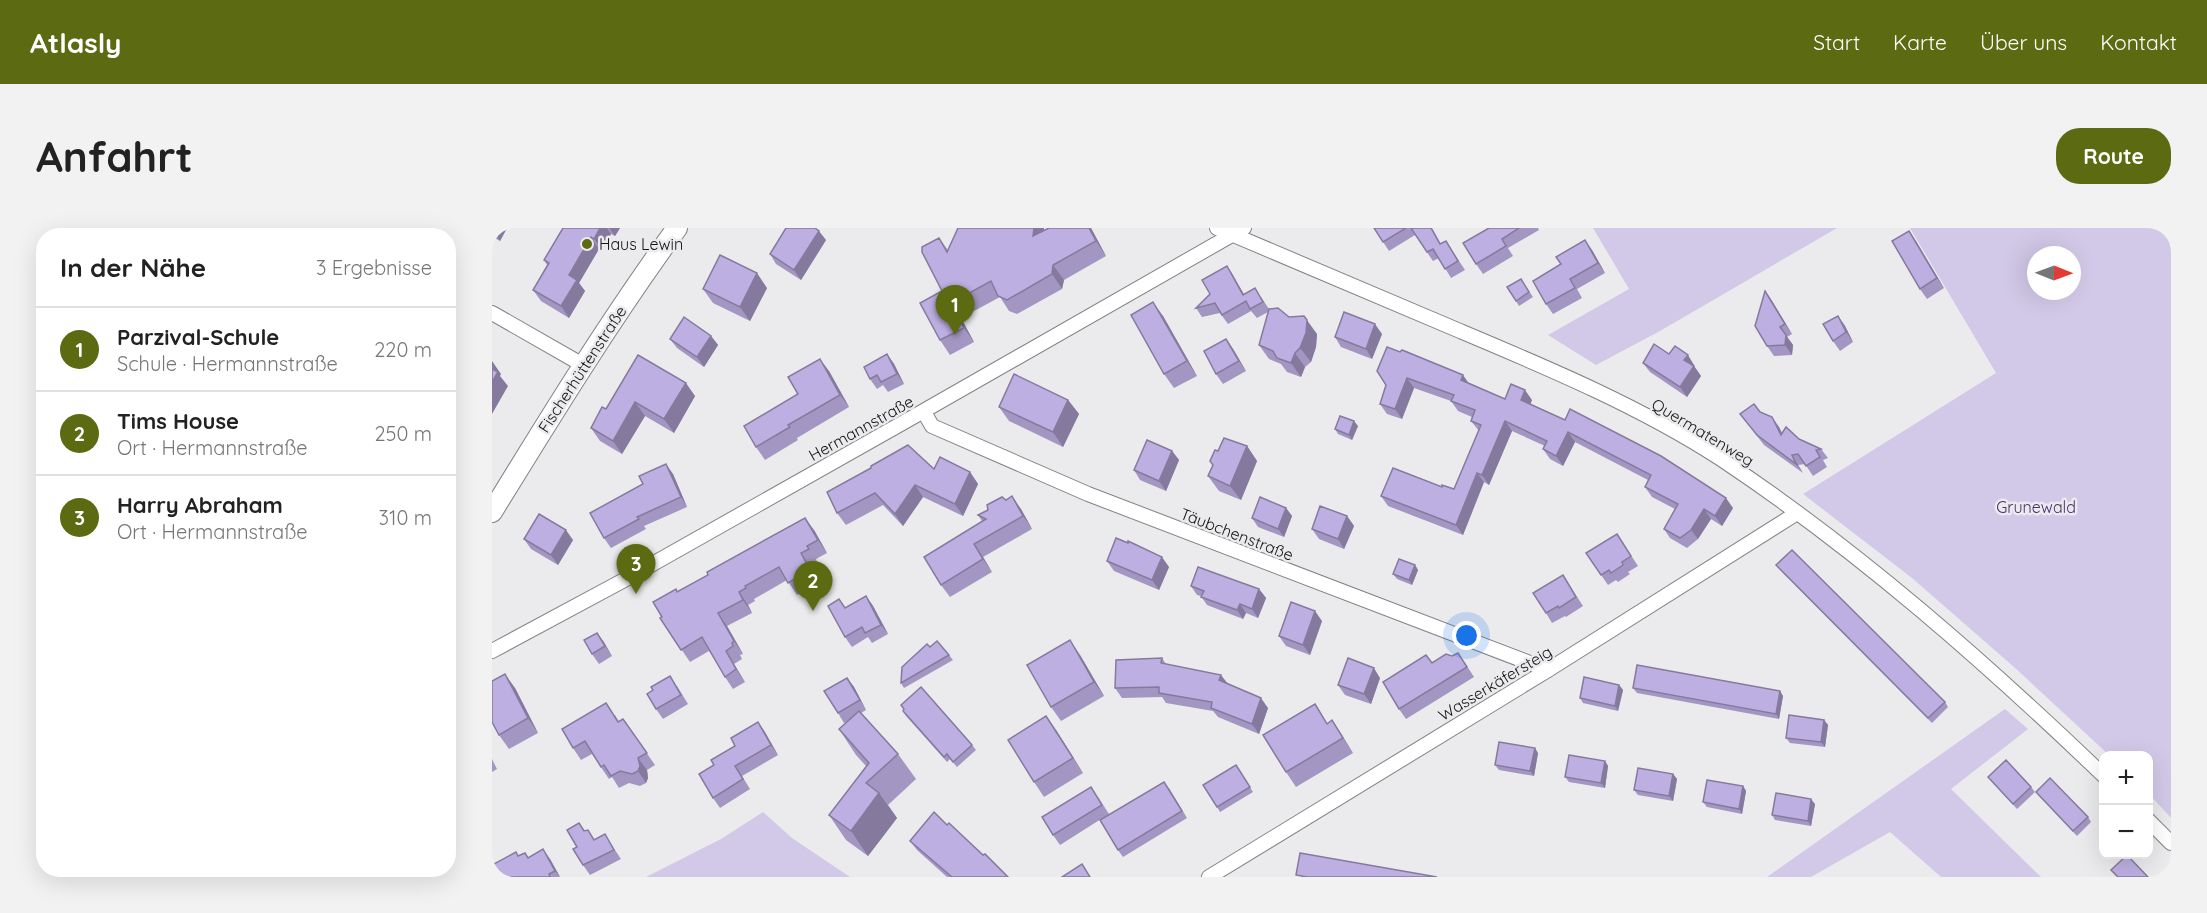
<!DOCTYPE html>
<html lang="de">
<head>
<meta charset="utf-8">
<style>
  body { margin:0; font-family:Quicksand,sans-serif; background:#f2f2f2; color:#222 }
  .controls { position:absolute; right:18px; bottom:18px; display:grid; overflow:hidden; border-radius:12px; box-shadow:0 6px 24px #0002 }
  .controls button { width:54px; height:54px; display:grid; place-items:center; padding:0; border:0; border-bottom:2px solid #e0e0e0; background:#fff; color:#222; font:30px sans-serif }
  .compass { position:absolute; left:1535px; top:18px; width:54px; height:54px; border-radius:50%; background:#fff; box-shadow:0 6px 24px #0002; rotate:91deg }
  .you { position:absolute; left:975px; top:408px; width:21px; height:21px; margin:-15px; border:4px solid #fff; border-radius:50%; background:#1a73e8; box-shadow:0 0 0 9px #1a73e833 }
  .badge { display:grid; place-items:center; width:39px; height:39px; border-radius:50%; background:#5c6a12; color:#fff; font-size:20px; font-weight:700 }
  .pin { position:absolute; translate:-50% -50px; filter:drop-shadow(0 2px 3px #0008) }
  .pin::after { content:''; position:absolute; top:32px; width:21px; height:18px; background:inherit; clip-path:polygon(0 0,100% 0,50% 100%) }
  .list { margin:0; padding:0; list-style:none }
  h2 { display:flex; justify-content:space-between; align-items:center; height:78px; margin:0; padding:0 24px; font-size:26px }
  h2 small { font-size:20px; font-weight:400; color:#767676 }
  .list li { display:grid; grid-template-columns:39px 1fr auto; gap:18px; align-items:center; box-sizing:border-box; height:84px; padding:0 24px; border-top:2px solid #e0e0e0 }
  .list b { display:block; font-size:22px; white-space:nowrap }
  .list p { margin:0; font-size:20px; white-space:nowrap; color:#767676 }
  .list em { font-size:20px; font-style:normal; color:#767676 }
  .map { position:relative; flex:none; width:1679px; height:649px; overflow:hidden; border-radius:24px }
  header { display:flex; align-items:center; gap:36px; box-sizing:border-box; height:84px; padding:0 30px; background:#5c6a12; color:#fff }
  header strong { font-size:28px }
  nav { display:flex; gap:33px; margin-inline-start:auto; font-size:21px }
  .intro { display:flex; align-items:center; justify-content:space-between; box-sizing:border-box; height:144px; padding:0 36px }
  h1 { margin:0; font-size:42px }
  .button { padding:15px 27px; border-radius:24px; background:#5c6a12; color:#fff; font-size:21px; font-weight:700 }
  main { display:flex; gap:36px; padding:0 36px }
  aside { flex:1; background:#fff; border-radius:24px; box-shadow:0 6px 24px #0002 }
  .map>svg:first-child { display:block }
  .green { fill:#d2c9e8; fill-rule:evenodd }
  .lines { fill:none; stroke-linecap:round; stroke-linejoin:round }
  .street-casing { stroke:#828184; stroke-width:16 }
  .secondary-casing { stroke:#828184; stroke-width:22 }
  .street { stroke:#fff; stroke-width:14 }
  .secondary { stroke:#fff; stroke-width:20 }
  .wall { fill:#a396c2 }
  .shaded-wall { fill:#857a9e }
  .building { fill:#beafe2; stroke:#857a9e; stroke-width:1.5 }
  .poi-dot { fill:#5c6a12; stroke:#ebebee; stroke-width:2 }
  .labels { text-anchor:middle; stroke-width:5; stroke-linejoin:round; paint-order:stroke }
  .poi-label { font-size:16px; fill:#141315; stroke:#ebebee; text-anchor:start }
  .street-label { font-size:16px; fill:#141315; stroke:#ebebee }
  .park-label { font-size:16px; fill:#47306e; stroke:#ebebee }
</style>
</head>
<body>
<header>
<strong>Atlasly</strong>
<nav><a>Start</a><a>Karte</a><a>Über uns</a><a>Kontakt</a></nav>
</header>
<div class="intro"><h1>Anfahrt</h1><a class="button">Route</a></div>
<main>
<aside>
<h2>In der Nähe<small>3 Ergebnisse</small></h2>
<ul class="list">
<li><span class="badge">1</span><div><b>Parzival-Schule</b><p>Schule · Hermannstraße</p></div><em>220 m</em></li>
<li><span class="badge">2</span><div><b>Tims House</b><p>Ort · Hermannstraße</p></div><em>250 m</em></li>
<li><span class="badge">3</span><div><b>Harry Abraham</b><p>Ort · Hermannstraße</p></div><em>310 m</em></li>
</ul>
</aside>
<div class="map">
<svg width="1679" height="649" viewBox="0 0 1679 649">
  <rect width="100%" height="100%" fill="#ebebee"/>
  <!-- green -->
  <g class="green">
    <polygon points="1101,0 1345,0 1168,103 1104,137 1056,107 1137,61"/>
    <path d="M1418,0H1679V590L1657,566L1656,528L1617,527L1522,439L1420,350L1311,266L1504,145ZM1544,27H1580V63H1544Z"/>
    <polygon points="1513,481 1536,501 1459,561 1549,649 1449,649 1398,604 1319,649 1275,649"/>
    <polygon points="271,584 300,610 358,649 154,649 229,611"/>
  </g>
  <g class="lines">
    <defs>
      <g id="street">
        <path d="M725,0C806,34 887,68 968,103C1056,140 1149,179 1229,231C1367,323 1492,433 1612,548"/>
        <polyline points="0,85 91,137"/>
        <polyline points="432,184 440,198 596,266 1056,442"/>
        <polyline points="0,423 134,351 414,193 752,0"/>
        <polyline points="1656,592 1679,615"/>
        <polyline points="717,649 1056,442 1305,285"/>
      </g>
      <path id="secondary" d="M0,284C59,188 118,92 185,0"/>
    </defs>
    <!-- street casing -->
    <use href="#street" class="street-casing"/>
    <!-- secondary casing -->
    <use href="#secondary" class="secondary-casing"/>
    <!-- street -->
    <use href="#street" class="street"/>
    <!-- secondary -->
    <use href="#secondary" class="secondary"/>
  </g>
  <!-- wall -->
  <g class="wall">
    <polygon points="0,0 15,0 8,13 1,9 0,11"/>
    <polygon points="71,0 128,0 123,8 119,6 110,22 107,21 87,55 93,63 77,90 49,73 41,62 55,37 52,32"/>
    <polygon points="466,0 552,0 552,2 557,0 599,0 614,28 572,52 570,61 525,86 517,83 508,69 469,90 482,114 458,127 448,112 450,63 447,10 456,22"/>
    <polygon points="882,0 940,0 949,16 954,13 973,42 959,50 947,30 941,33 923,7 897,23"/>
    <polygon points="997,0 1046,0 1047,2 1016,20 1021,28 991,46 984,36"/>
    <polygon points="1417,3 1452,60 1435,71 1428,61"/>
    <polygon points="334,12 309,52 284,36 278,26"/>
    <polygon points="1100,22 1113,45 1085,61 1090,70 1061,86 1054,76"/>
    <polygon points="735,38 752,66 769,69 777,81 797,89 825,106 824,119 819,134 813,139 809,149 795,144 789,136 777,131 767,117 776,84 765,90 759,83 736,96 728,85 710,89 704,80 718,66"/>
    <polygon points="1029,51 1041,69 1027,78 1015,59"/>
    <polygon points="275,60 258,93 221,75 211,61"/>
    <polygon points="1273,63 1280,73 1300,106 1295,109 1301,117 1300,127 1282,128 1275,118"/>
    <polygon points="671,88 705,148 682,160 672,146"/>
    <polygon points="1346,88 1353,98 1361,114 1348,123 1341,113"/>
    <polygon points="890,106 880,131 849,119 843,109"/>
    <polygon points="219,108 226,117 212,139 185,120 178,111"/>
    <polygon points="734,111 741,121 754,143 731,156 724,146"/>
    <polygon points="908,124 1013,171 1040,172 1038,176 1241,280 1230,298 1219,291 1206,311 1195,320 1178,310 1172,301 1183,281 1160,269 1153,259 1156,252 1083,214 1071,238 1058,231 1051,221 1053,218 1020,203 997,257 992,254 971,307 896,278 889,268 950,259 962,261 987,203 979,193 980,189 966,183 959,173 922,160 910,191 895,186 888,176"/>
    <polygon points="395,126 402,136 412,156 396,164 391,157 385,161 378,151"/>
    <polygon points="1177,126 1202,137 1202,138 1209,148 1195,169 1158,144 1151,135"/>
    <polygon points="146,127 203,168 182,205 153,188 130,226 108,213 99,200 114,181"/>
    <polygon points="337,143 357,179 305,210 306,212 273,232 264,219 306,166"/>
    <polygon points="576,172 587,186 571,219 517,193 507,179"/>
    <polygon points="1268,184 1287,199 1290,206 1307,211 1329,221 1336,230 1331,232 1335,239 1321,248 1313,236 1306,237 1311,245 1272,217 1248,186"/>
    <polygon points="866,198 860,212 846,206 843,201"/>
    <polygon points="755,218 765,233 749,272 727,263 716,248"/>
    <polygon points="680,223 687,232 674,263 648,252 642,242"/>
    <polygon points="442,241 478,244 486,256 471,288 431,269 411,298 391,277 354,297 345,285 335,264"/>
    <polygon points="181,246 195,279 152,298 154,301 119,320 112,310"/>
    <polygon points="794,280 800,288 792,309 766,299 760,290"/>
    <polygon points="529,281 540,301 491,329 500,344 458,369 449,357 490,293 486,287"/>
    <polygon points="855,288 862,298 852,321 827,311 820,301"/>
    <polygon points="322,302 335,325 324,331 325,334 318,338 327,355 305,367 295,352 262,371 263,373 256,377 260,385 235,398 251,426 248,427 250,431 242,436 253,454 241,461 233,449 217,423 198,434 168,390 186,363"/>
    <polygon points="1125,306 1146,338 1136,344 1138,346 1126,354 1124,352 1116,357 1094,325"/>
    <polygon points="32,311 81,312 66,337 39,321"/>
    <polygon points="615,333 677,339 667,362 622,343"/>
    <polygon points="923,337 926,342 920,357 905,351 901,346"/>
    <polygon points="1284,337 1453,474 1456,479 1440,495 1288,342"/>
    <polygon points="1071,347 1091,378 1074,389 1073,388 1060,395 1054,385"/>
    <polygon points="699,358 767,361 774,370 766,390 754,385 751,391 715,377 709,368 705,367"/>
    <polygon points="374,368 381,378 396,406 380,415 376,409 360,419 353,409 347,371 353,380"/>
    <polygon points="830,393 818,427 794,418 787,408"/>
    <polygon points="105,405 120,428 107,436 100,426"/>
    <polygon points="438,419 457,427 461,432 412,460 409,455"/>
    <polygon points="588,427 612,468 569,493 559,479"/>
    <polygon points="670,430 674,436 735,456 776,480 767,506 726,489 721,483 674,475 670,469 630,470 623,460"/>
    <polygon points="940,435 973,435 982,449 914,491 907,481"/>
    <polygon points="355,450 362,459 374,482 369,485 406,526 424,551 396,577 405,590 376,628 354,612 337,587 374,538 364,527 347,501 357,492 352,495 346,485"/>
    <polygon points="888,450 879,476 853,467 846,457"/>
    <polygon points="1127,457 1131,462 1126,483 1091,475 1088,470"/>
    <polygon points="185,458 196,476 171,491 164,481 161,462"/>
    <polygon points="23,460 46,505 17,521 7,507"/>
    <polygon points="1141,460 1288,463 1291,468 1287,491 1145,465"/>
    <polygon points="409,477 480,517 484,522 465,539 458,531 455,534 414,488 411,483 412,482"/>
    <polygon points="123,487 127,494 131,491 163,537 155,542 156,550 154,555 148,558 137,555 127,560 120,549 117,551 100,526 89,532 81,520"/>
    <polygon points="840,492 861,525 804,559 794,544 836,495"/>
    <polygon points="1332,492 1336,497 1333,519 1298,515 1294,510"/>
    <polygon points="266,494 286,527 250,548 258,561 228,580 221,570 222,537 243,518"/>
    <polygon points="564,502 591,545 552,569 542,554"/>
    <polygon points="1046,525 1042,548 1007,542 1003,537"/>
    <polygon points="0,531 5,541 0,544"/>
    <polygon points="1113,533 1116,538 1113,560 1077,554 1073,549"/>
    <polygon points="744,537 761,564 728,584 725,579"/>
    <polygon points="1181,546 1185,551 1181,573 1146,567 1142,562"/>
    <polygon points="1496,549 1539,559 1543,564 1525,581"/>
    <polygon points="1251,558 1254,563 1250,586 1215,579 1211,574"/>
    <polygon points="677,560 695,590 631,629 626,622"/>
    <polygon points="1544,564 1596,589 1599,594 1585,608 1548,569"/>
    <polygon points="606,569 617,586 568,617 561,607"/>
    <polygon points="1323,576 1319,598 1283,592 1280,587"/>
    <polygon points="87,595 93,603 103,612 119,616 129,631 98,647 91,637 85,619"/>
    <polygon points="455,597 491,627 516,649 455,649 425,622 418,613"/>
    <polygon points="24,624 26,628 36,629 58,631 68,649 0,649"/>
  </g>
  <!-- shaded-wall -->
  <g class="shaded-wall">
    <polygon points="3,0 15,0 8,13 1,3"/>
    <polygon points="108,0 115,0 119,6 110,22 102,11"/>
    <polygon points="117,0 128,0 123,8"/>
    <polygon points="542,0 552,0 552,23 541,8"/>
    <polygon points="597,0 599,0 614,28 604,13"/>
    <polygon points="327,3 334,12 309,52 302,42"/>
    <polygon points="1417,3 1424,13 1452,60 1445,50"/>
    <polygon points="99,9 107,21 87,55 93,63 77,90 69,78 77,47"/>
    <polygon points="1093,12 1100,22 1113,45 1106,35"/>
    <polygon points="561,37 572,52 570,61 560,46"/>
    <polygon points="735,38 741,47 757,76 751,67"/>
    <polygon points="265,45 275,60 258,93 248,79"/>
    <polygon points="1273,63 1280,73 1300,106 1293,96"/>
    <polygon points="661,74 671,88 705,148 695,133"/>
    <polygon points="459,75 469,90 482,114 472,100"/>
    <polygon points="812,88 825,106 824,119 819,134 808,120"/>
    <polygon points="1346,88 1353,98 1361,114 1354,104"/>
    <polygon points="883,96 890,106 880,131 874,121"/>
    <polygon points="1288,99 1301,117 1300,127 1293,117"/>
    <polygon points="219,108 226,117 212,139 205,129"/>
    <polygon points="734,111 741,121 754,143 747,133"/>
    <polygon points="803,125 813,139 809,149 799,135"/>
    <polygon points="395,126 402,136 412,156 405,146"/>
    <polygon points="1196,127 1202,137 1199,142 1192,132"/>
    <polygon points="328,131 337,143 357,179 348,167"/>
    <polygon points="0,133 9,146 8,148 16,158 0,186"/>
    <polygon points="1202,138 1209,148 1195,169 1188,159"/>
    <polygon points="971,147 978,157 969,152"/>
    <polygon points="915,150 922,160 910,191 903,181"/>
    <polygon points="194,155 203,168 182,205 172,191"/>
    <polygon points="1033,162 1040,172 1036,182 1029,172"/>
    <polygon points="576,172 587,186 571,219 561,204"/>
    <polygon points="143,174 153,188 130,226 121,213"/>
    <polygon points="1280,189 1287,199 1296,217 1289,207"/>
    <polygon points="862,193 866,198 860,212 857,207"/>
    <polygon points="1013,193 1020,203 997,257 990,247"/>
    <polygon points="1076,204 1083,214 1071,238 1064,228"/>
    <polygon points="755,218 765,233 749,272 738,258"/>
    <polygon points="680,223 687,232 674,263 667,253"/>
    <polygon points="1300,227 1306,237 1311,245 1304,236"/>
    <polygon points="174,236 181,246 195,279 189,269"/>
    <polygon points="478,244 486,256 471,288 463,276"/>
    <polygon points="985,245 992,254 971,307 964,297"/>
    <polygon points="423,257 431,269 411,298 403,286"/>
    <polygon points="520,268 529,281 540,301 531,288"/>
    <polygon points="1234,270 1241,280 1230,298 1223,288"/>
    <polygon points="794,280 800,288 792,309 786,301"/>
    <polygon points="1212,281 1219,291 1206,311 1199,302"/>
    <polygon points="855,288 862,298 852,321 846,311"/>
    <polygon points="313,290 322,302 335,325 326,312"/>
    <polygon points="74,302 81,312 66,337 59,327"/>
    <polygon points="482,316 491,329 500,344 491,331"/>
    <polygon points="309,325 318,338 327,355 318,342"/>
    <polygon points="670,329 677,339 667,362 660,352"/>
    <polygon points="923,337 926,342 920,357 917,352"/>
    <polygon points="767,361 774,370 766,390 760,381"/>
    <polygon points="247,364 256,377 260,385 251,372"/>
    <polygon points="374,368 381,378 396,406 389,397"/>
    <polygon points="748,376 754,385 751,391 745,382"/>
    <polygon points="823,383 830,393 818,427 811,417"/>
    <polygon points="226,385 235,398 251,426 242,413"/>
    <polygon points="105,405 112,414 120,428 113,418"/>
    <polygon points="578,412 588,427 612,468 602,454"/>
    <polygon points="234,423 242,436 253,454 244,441"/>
    <polygon points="882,440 888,450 879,476 872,466"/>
    <polygon points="13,446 23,460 46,505 36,490"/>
    <polygon points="729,447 736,456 727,452"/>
    <polygon points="355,450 362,459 374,482 368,472"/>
    <polygon points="1127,457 1131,462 1126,483 1123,478"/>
    <polygon points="1288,463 1291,468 1287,491 1284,486"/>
    <polygon points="769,470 776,480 767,506 760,496"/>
    <polygon points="554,488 564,502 591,545 581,530"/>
    <polygon points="840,492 850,507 861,525 851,510"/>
    <polygon points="1332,492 1336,497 1333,519 1329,514"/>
    <polygon points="266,494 273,504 286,527 279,517"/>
    <polygon points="1043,520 1046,525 1042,548 1038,543"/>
    <polygon points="146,530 155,542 156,550 154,555 146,543"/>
    <polygon points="1113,533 1116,538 1113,560 1109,555"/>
    <polygon points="1181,546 1185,551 1181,573 1177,568"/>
    <polygon points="1251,558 1254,563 1250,586 1247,581"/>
    <polygon points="387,565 405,590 376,628 359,603"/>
    <polygon points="1319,571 1323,576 1319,598 1316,593"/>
    <polygon points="51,621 58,631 68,649 63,643"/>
  </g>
  <!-- building -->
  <g class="building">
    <polygon points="71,0 108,0 102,11 99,9 77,47 85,52 69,78 41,62 57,35 52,32"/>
    <polygon points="294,0 323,0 327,3 302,42 278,26"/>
    <polygon points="466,0 542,0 541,8 557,0 597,0 604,13 561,37 560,46 515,72 506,68 499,53 459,75 472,100 448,112 428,75 450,63 430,24 430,19 447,10 455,24"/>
    <polygon points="882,0 914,0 891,14"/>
    <polygon points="919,0 939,0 948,16 954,13 966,33 953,41 941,21 935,24"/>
    <polygon points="997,0 1027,0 1010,11 1014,18 984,36 971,15"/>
    <polygon points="1417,3 1445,50 1428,61 1400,13"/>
    <polygon points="1093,12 1106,35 1078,51 1083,60 1054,76 1041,53 1069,36 1064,29"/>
    <polygon points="228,27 265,45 248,79 211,61"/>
    <polygon points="735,38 751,67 763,60 771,74 758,81 754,73 730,87 723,75 704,80 718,66 710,52"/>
    <polygon points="1029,51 1037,64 1024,73 1015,59"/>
    <polygon points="1273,63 1293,96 1288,99 1294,107 1293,117 1275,118 1263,98"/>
    <polygon points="661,74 695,133 672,146 639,87"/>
    <polygon points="786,80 797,89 812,88 815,92 814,105 808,120 803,125 799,135 785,130 781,123 767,117 777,81"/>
    <polygon points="852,84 883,96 874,121 843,109"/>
    <polygon points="1346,88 1354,104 1341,113 1331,96"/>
    <polygon points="192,89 219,108 205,129 178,111"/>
    <polygon points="734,111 747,133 724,146 712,123"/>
    <polygon points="1162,116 1177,126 1183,118 1196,127 1192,132 1202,138 1188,159 1151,135"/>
    <polygon points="895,119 908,124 910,122 971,147 969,152 1013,171 1019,156 1033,162 1029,172 1073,192 1078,181 1169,228 1234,270 1223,288 1212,281 1199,302 1188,310 1172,301 1186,276 1153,259 1159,247 1076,204 1064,228 1051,221 1055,213 1013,193 990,247 985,245 964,297 889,268 901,240 950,259 950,257 962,261 989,197 979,193 983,182 959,173 962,167 915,150 903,181 888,176 894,157 885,143"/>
    <polygon points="395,126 405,146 389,154 385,147 378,151 372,139"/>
    <polygon points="146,127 194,155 172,191 143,174 121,213 99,200 110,179 114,181"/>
    <polygon points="328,131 348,167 296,197 298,199 264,219 252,198 306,166 296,149"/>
    <polygon points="0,141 6,144 0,154"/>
    <polygon points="522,146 576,172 561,204 507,179"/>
    <polygon points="1262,176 1268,184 1280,189 1289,207 1294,199 1307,211 1329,221 1324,222 1328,229 1314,238 1306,226 1300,227 1304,236 1265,207 1248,186"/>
    <polygon points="848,188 862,193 857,207 843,201"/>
    <polygon points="732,210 755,218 738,258 716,248 721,237 718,233 723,222 726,223"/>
    <polygon points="655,212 680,223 667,253 642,242"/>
    <polygon points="416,217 442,241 448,229 478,244 463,276 423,257 403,286 383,265 345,285 335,264 379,240 379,238"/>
    <polygon points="174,236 189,269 145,289 147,291 112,310 98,285 151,256 147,248"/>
    <polygon points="520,268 531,288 482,316 491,331 449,357 432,329 494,291 486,287 496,282 495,277 510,269 514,272"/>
    <polygon points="768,269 794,280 786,301 760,290"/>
    <polygon points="828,278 855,288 846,311 820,301"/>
    <polygon points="47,286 74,302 59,327 32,311"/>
    <polygon points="313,290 326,312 315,318 317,321 309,325 318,342 296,355 287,339 253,358 254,360 247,364 251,372 226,385 242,413 240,415 241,418 234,423 244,441 233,449 210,409 189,422 168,390 170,389 161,374 184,361 185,364 216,347 215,344"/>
    <polygon points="1125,306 1139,328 1130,334 1131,337 1119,345 1117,342 1109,347 1094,325"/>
    <polygon points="624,310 636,315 636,313 670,329 660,352 615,333"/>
    <polygon points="1300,322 1453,474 1436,490 1284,337"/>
    <polygon points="907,331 923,337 917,352 901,346"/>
    <polygon points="706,339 767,361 760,381 748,376 745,382 709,369 712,363 699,358"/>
    <polygon points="1071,347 1084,369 1067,380 1066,378 1054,385 1041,365"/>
    <polygon points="374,368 389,397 373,405 370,399 353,409 336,378 347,371 353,380"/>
    <polygon points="799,374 823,383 811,417 787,408"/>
    <polygon points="105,405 113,418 100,426 92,412"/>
    <polygon points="578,412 602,454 559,479 535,437"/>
    <polygon points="445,413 457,427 409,455 410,439 435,416 438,419"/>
    <polygon points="966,425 975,439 907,481 891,454 934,427 940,435 954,426 960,428"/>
    <polygon points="670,430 669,435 729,447 727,452 769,470 760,496 719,480 720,474 667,465 667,459 623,460 624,432"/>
    <polygon points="856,430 882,440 872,466 846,457"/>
    <polygon points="1145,437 1288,463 1284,486 1141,460"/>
    <polygon points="13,446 36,490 7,507 0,494 0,453"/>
    <polygon points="178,448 189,467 164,481 155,466 161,462 159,459"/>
    <polygon points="1092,449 1127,457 1123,478 1088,470"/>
    <polygon points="355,450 368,472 346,485 332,463"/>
    <polygon points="429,459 480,517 461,534 455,526 452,529 411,483 412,481 409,477"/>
    <polygon points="114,475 126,494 131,491 155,525 146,530 148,538 146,543 140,546 128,543 119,548 112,537 109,539 93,513 81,520 70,501"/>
    <polygon points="823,476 835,496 840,492 851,510 794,544 771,507"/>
    <polygon points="367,483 406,526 374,555 387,565 359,603 337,587 377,535 347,501"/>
    <polygon points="1297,487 1332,492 1329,514 1294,510"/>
    <polygon points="554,488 581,530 542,554 516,512"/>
    <polygon points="266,494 279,517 243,538 251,551 221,570 207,546 222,537 219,532 243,518 239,510"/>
    <polygon points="1007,514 1043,520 1038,543 1003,537"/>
    <polygon points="1077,527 1113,533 1109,555 1073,549"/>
    <polygon points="1514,532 1539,559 1521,576 1496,549"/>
    <polygon points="744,537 758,559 725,579 711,557"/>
    <polygon points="1146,540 1181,546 1177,568 1142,562"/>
    <polygon points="1558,550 1596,589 1581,603 1544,564"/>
    <polygon points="1215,552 1251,558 1247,581 1211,574"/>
    <polygon points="672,554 690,583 626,622 608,592"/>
    <polygon points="599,559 610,577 561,607 550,589"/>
    <polygon points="1284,565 1319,571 1316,593 1280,587"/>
    <polygon points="442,584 455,597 457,595 491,627 493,626 516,649 460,649 418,613"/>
    <polygon points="87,595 92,603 96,602 102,612 113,606 122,622 91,637 81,621 85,619 75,602"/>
    <polygon points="51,621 63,643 57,646 58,649 0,649 0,637 24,624 26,628 33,625 36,630"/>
    <polygon points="808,625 945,649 815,649 804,647"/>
    <polygon points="1635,627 1656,649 1626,649 1619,642"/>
    <polygon points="590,636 598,649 570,649"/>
  </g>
  <!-- markers -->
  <circle class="poi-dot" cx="95" cy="16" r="6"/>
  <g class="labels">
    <!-- poi labels -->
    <g class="poi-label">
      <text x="107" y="22">Haus Lewin</text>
    </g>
    <!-- street labels -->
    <g class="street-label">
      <text transform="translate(90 141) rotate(-57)" y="6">Fischerhüttenstraße</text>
      <text transform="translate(369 200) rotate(-29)" y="6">Hermannstraße</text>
      <text transform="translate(1211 204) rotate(31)" y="6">Quermatenweg</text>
      <text transform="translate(745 306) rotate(21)" y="6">Täubchenstraße</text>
      <text transform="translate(1003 455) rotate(-31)" y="6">Wasserkäfersteig</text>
    </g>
    <!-- park labels -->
    <g class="park-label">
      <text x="1544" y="285">Grunewald</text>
    </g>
  </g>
</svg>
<div class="controls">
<button>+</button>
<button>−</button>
</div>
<svg class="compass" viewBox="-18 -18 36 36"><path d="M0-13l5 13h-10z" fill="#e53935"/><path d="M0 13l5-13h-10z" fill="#767676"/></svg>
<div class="you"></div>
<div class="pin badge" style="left:463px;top:107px">1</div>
<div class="pin badge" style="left:321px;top:383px">2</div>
<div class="pin badge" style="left:144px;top:366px">3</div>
</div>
</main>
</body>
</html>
